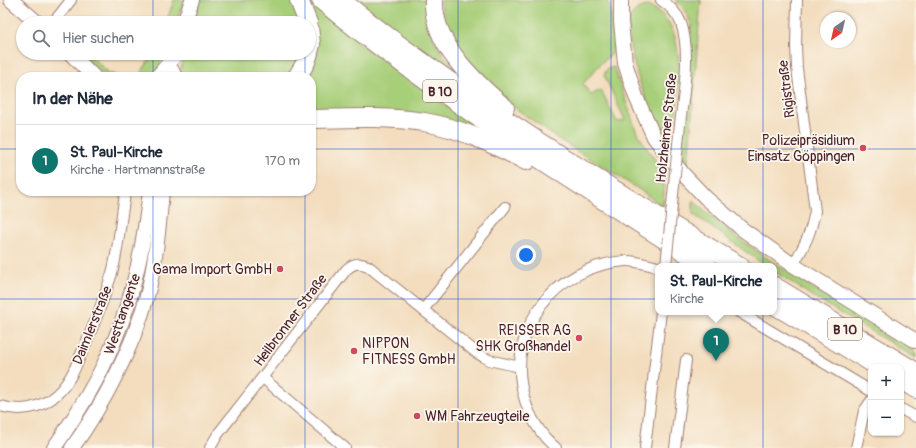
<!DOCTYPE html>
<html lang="de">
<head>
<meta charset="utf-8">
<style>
  body { margin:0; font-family:Pangolin,sans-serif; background:#f6f6f7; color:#1f2937 }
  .controls { position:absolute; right:12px; bottom:12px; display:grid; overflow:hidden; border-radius:8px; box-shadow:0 1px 3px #0004 }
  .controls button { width:36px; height:36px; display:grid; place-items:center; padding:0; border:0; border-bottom:1px solid #e0e1e3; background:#fff; color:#1f2937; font:20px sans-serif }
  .compass { position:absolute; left:820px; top:12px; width:36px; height:36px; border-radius:50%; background:#fff; box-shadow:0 1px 3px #0004; rotate:214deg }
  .you { position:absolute; left:526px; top:255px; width:14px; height:14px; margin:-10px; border:3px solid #fff; border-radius:50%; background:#1a73e8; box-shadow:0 0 0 6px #1a73e833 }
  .badge { display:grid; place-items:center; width:26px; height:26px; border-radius:50%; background:#0f766e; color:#fff; font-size:13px; font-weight:700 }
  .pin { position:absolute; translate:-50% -33px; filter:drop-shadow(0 1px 2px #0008) }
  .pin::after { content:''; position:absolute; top:21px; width:14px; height:12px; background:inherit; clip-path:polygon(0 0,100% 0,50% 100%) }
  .popup { position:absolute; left:655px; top:263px; width:122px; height:52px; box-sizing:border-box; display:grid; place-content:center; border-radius:8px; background:#fff; filter:drop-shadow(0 1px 3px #0005); font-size:13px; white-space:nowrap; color:#747a83 }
  .popup b { font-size:15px; color:#1f2937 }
  .popup::after { content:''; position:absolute; left:50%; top:100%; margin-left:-8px; border:8px solid transparent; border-top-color:#fff }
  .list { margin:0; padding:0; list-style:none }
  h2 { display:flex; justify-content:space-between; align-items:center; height:52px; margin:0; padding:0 16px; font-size:17px }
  h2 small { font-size:13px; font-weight:400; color:#747a83 }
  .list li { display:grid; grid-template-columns:26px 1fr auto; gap:12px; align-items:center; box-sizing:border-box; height:72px; padding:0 16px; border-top:1px solid #e0e1e3 }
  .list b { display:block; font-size:15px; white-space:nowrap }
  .list p { margin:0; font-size:13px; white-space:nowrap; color:#747a83 }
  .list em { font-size:13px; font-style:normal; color:#747a83 }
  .icon { flex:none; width:22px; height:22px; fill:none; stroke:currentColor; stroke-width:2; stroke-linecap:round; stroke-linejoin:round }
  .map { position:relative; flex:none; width:916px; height:448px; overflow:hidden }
  .search { position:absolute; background:#fff; box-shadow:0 1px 3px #0004; left:16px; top:16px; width:300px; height:44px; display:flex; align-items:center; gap:10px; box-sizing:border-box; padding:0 14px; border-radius:22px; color:#747a83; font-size:15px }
  .panel { position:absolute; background:#fff; box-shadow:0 1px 3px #0004; left:16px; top:72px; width:300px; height:124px; border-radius:16px }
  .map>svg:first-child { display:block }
  .green { fill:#a7ce78; stroke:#787652 }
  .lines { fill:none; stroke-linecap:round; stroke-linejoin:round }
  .street-casing { stroke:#9e7e74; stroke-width:12 }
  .secondary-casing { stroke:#9e7e74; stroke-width:16 }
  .highway-casing { stroke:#9e7e74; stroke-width:20 }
  .street { stroke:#fff; stroke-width:10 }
  .secondary { stroke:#fff; stroke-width:14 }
  .highway { stroke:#fff; stroke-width:18 }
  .street-bridge-casing { stroke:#9e7e74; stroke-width:12; stroke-linecap:butt }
  .street-bridge { stroke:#fff; stroke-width:10 }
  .grid { fill:none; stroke:#1d4ed8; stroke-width:1; stroke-opacity:0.55 }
  .poi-dot { fill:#d1495b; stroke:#fbf7ec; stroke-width:1.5 }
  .labels { text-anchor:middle; stroke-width:3.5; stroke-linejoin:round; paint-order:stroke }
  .shield { fill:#fbf7ec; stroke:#7f6065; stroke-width:1 }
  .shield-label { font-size:13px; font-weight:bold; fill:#4a1f2b }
  .street-label { font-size:14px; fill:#4a1f2b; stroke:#fbf7ec }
  .poi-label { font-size:14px; fill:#4a1f2b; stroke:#fbf7ec; text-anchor:end }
</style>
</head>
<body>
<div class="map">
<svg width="916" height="448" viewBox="0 0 916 448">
  <rect width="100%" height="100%" fill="#fbf7ec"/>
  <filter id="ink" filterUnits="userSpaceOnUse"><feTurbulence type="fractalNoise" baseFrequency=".025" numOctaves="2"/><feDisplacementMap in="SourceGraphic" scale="8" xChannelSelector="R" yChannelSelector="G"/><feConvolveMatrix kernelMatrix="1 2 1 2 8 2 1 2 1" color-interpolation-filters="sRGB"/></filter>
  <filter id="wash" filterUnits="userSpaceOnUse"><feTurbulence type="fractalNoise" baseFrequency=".012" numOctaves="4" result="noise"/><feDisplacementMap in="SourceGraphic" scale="16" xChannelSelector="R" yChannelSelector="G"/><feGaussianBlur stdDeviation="0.9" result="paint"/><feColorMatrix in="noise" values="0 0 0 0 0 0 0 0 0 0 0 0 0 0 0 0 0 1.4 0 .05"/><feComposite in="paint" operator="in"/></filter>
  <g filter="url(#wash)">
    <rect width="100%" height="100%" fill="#f3ddbe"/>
    <!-- green -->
    <g class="green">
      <polygon points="174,0 185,0 175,23 166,23"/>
      <polygon points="201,0 293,0 303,23 192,23"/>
      <polygon points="307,0 377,56 487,135 311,116 311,77 303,77"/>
      <path d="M352,0H427C426,45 447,60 476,90Z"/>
      <polygon points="441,0 607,0 611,10 614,52 601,63 583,84 591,95 601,90 617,122 625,120 604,75 607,69 614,67 637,133 665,175 663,207 640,190 558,139 518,110 486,83 462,56 443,22"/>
      <polygon points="675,0 701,0 688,164 679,150 690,57 688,31 692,26 685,10"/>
      <path d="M648,6C689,20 678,85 676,118H673L671,143C664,133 658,124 653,114C643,97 620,31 632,14C636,9 642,7 648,6Z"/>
      <polygon points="78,53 87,53 108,72 120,77 107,77"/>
      <polygon points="154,53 164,53 155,77 138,77"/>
      <polygon points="184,53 303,53 289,77 181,77 180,73"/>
      <path d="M693,200C720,227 753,249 785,270C828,298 872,324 916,350V358L812,296L774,271V266H766L693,214Z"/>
    </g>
  </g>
  <g filter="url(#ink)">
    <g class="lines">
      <defs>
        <g id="street">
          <path d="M661,0C670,6 677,13 681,23C692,54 682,102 679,134"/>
          <polyline points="53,23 71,0"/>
          <path d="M793,265C805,245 811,233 815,211L797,68L796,46L797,0"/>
          <polyline points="423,310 505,207"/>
          <polyline points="739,312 871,391"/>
          <polyline points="263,378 345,448"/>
          <path d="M0,406C20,412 41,409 57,394C70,382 76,366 83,350C94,325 104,299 112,273C118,252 120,224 124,201L125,191"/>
          <polyline points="901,409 916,417"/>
          <path d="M210,448L218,434L346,270C353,263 359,262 368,266L477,353L489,360L520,367"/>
          <path d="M556,448C541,436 529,416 524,397C505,329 556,266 625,261C635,260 648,265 658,267"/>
          <polyline points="645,448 661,312"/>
          <polyline points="675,448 686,360"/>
          <polyline points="856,448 864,411 871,401"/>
        </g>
        <g id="secondary">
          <polyline points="11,0 38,23"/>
          <polyline points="621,0 621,22 625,63 636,97 654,137 683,174 706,198 742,229 793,265 916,341"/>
          <polyline points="184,23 192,0"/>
          <polyline points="70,53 94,77"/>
          <polyline points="157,77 173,58"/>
          <path d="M54,448C77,414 100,378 115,339C135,292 144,242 150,191"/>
          <path d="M72,448C103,405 133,348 147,296C156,262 159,226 162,191"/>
        </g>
        <g id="highway">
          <polyline points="299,0 308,23"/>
          <path d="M321,0C382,51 448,97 514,142C578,184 642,226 707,266"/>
          <path d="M341,0C466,100 603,184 740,266"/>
          <path d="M434,0C432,43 474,82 505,108"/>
          <polyline points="309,27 311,44 309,52"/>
          <polyline points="170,71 173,77"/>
          <polyline points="297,77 306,62 309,53"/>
          <path d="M311,119C349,118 387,116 424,122C460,128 494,144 526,161"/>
          <polyline points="774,286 916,372"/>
          <polyline points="774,305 879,367"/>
          <polyline points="901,380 916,389"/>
        </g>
      </defs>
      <!-- street casing -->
      <use href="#street" class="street-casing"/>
      <!-- secondary casing -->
      <use href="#secondary" class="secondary-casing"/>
      <!-- highway casing -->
      <use href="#highway" class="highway-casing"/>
      <!-- street -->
      <use href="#street" class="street"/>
      <!-- secondary -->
      <use href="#secondary" class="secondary"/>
      <!-- highway -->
      <use href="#highway" class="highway"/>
      <defs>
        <polyline id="street-bridge" points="666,266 679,134"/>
      </defs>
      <!-- street-bridge casing -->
      <use href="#street-bridge" class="street-bridge-casing"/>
      <!-- street-bridge -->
      <use href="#street-bridge" class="street-bridge"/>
    </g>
  </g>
  <!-- grid -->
  <path class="grid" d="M153,0V23M305,0V23M458,0V448M611,0V448M763,0V448M153,53V77M305,53V77M0,149H21M311,149H916M153,191V448M305,191V448M0,299H916"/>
  <!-- markers -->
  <g class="poi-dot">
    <circle cx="863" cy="148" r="4"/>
    <circle cx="280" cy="269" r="4"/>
    <circle cx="579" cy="338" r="4"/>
    <circle cx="354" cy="351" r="4"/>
    <circle cx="417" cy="416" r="4"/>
  </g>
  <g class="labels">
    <!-- shield labels -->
    <g class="shield">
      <rect x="423" y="80" width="34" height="22" rx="3"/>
      <rect x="828" y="318" width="34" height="22" rx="3"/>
    </g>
    <g class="shield-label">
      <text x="440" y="96">B 10</text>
      <text x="845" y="334">B 10</text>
    </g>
    <!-- street labels -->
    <g class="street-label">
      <text transform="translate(786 89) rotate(-97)" y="5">Rigistraße</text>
      <text transform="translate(666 128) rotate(-84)" y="5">Holzheimer Straße</text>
      <text transform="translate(122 314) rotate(-71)" y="5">Westtangente</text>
      <text transform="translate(290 320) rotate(-53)" y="5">Heilbronner Straße</text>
      <text transform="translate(92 325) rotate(-68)" y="5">Daimlerstraße</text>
    </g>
    <!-- poi labels -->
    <g class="poi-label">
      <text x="855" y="145">Polizeipräsidium<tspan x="855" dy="16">Einsatz Göppingen</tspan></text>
      <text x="272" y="274">Gama Import GmbH</text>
      <text x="571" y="335">REISSER AG<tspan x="571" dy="16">SHK Großhandel</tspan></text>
      <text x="362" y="348" text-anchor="start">NIPPON<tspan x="362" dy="16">FITNESS GmbH</tspan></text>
      <text x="425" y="421" text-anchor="start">WM Fahrzeugteile</text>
    </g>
  </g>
</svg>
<div class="controls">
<button>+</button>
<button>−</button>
</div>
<svg class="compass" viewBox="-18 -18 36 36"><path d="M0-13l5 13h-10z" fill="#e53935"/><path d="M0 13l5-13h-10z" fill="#747a83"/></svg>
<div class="you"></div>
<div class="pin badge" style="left:716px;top:361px">1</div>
<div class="popup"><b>St. Paul-Kirche</b>Kirche</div>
<div class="search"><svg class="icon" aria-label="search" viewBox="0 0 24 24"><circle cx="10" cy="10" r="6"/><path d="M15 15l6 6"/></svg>Hier suchen</div>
<section class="panel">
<h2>In der Nähe<small></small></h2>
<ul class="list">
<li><span class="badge">1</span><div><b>St. Paul-Kirche</b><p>Kirche · Hartmannstraße</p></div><em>170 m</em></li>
</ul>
</section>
</div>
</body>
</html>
